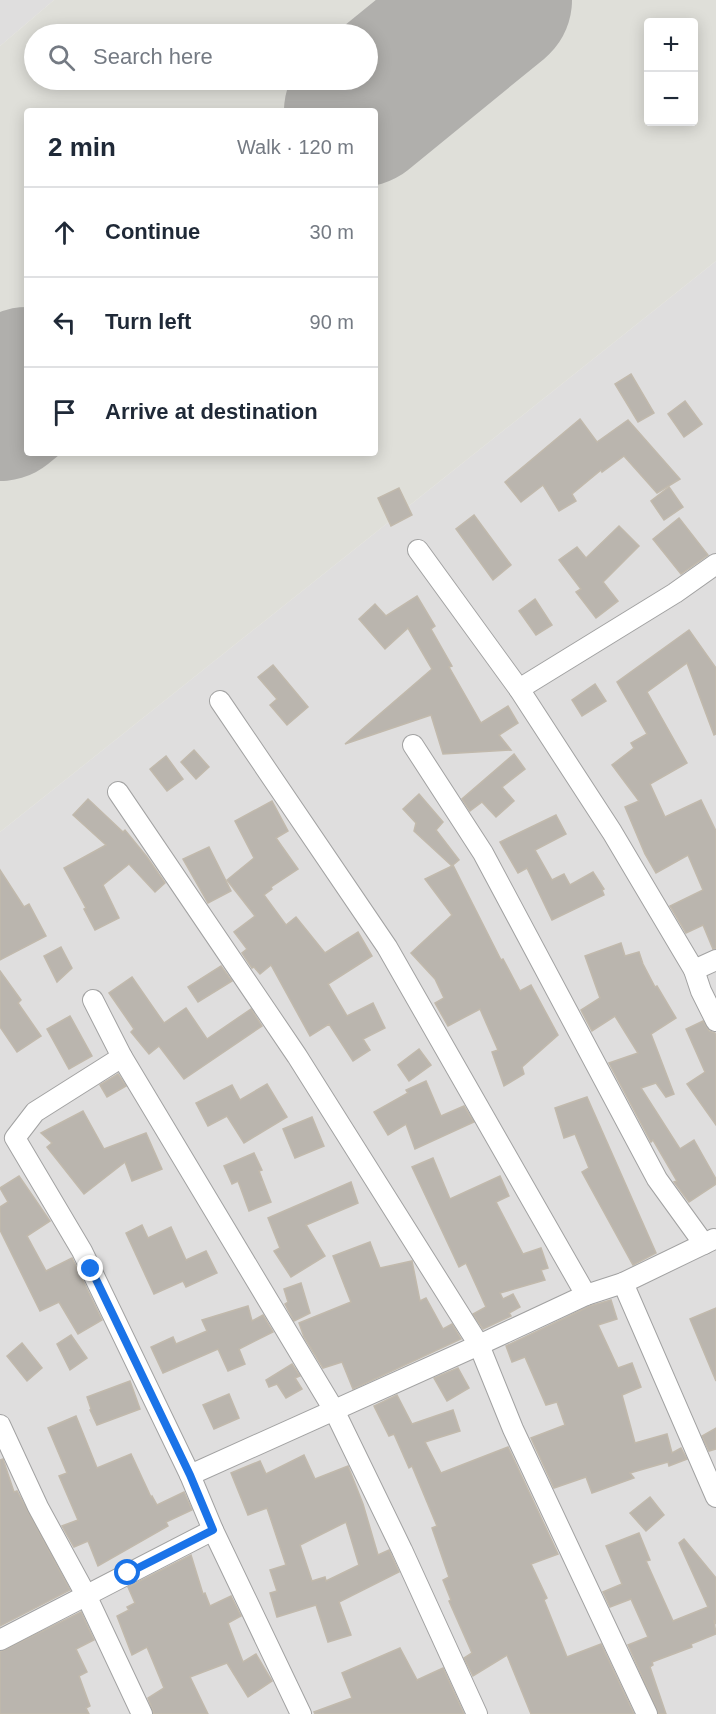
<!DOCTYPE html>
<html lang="en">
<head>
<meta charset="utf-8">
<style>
  body { margin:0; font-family:Helvetica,sans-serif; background:#f2f2f3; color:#1f2937 }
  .controls { position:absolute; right:18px; top:18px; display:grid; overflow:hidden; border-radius:6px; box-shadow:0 3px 15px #0003 }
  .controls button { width:54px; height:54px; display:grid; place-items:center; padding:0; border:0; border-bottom:2px solid #e0e1e3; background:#fff; color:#1f2937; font:30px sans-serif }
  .stop { position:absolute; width:18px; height:18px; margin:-14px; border:4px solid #1a73e8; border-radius:50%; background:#fff }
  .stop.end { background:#1a73e8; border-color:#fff; box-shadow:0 2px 6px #0008 }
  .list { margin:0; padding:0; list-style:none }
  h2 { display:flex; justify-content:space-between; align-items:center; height:78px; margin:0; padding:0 24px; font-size:26px }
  h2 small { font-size:20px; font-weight:400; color:#747a83 }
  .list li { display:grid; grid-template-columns:39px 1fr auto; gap:18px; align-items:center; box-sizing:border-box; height:90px; padding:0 24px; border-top:2px solid #e0e1e3 }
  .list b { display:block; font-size:22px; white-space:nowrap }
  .list em { font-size:20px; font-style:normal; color:#747a83 }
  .icon { flex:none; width:33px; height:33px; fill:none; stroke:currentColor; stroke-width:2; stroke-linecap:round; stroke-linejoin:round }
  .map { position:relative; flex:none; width:716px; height:1714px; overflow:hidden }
  .search { position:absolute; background:#fff; box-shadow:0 3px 15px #0003; left:24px; top:24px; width:354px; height:66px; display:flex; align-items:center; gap:15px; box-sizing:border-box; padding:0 21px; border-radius:33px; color:#747a83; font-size:22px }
  .panel { position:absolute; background:#fff; box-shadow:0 3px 15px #0003; left:24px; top:108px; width:354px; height:348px; border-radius:6px }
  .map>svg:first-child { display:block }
  .residential { fill:#dfdede }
  .airport { fill:#dfdfd9; fill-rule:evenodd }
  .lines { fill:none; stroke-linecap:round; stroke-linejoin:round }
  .runway { stroke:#b0afac; stroke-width:152 }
  .building { fill:#bab5ae; stroke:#c1b9ac; stroke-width:1.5; fill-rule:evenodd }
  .street-casing { stroke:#a2a2a2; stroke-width:22 }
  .street { stroke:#fff; stroke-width:20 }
  .route { stroke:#1a73e8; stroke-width:8 }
</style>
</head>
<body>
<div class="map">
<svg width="716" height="1714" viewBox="0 0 716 1714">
  <rect width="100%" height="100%" fill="#f0efe8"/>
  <!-- residential -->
  <g class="residential">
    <polygon points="0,0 54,0 0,46"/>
    <polygon points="716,261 716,1714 0,1714 0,832"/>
  </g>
  <!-- airport -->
  <path class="airport" d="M54,0H716V261L0,832V46ZM648,22H694V122H648ZM34,34H368V80H34ZM27,111H375V453H27Z"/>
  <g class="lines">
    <!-- runway -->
    <g class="runway">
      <polyline points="360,111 496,0"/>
      <polyline points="0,405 27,383"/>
    </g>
  </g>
  <!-- building -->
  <g class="building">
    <polygon points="631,374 654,413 638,422 615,384"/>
    <polygon points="685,401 702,424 684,437 668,414"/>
    <polygon points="580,419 597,442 628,420 680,479 657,493 624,456 602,472 601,470 572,494 576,501 559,511 543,485 521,502 505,482"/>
    <polygon points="669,487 683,507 664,520 651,501"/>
    <polygon points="399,488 412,515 391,526 378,498"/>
    <polygon points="474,515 511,565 493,580 456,529"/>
    <polygon points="679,518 708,555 681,574 653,539"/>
    <polygon points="619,526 639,546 603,582 618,601 596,618 576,592 581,589 559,560 577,547 586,558"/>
    <polygon points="417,596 435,626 431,629 452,666 449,667 481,723 508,706 518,723 499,735 511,750 443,754 431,715 345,744 432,669 408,628 385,649 359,619 375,604 386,616"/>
    <polygon points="535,599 552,625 536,635 519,611"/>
    <polygon points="689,630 716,668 716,734 714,735 687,663 647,692 687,763 650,784 665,817 701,800 716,831 716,948 713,949 703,925 686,933 670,906 703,890 688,855 656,873 645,854 625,807 639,801 612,765 634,748 631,743 647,734 617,682"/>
    <polygon points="273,665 308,707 287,725 270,705 277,699 258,677"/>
    <polygon points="595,684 606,701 582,716 572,700"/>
    <polygon points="194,750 209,767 196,779 181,762"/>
    <polygon points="514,754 525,769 502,787 514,801 496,817 482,802 470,811 462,799"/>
    <polygon points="166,756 183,779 167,791 150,769"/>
    <polygon points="419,794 443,822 436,830 459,860 453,865 501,960 503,959 520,991 531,985 558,1035 522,1067 524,1074 504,1086 492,1052 498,1050 480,1009 448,1026 435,1003 444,998 435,979 411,953 452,915 425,879 452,866 414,831 416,823 403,809"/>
    <polygon points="88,799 123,832 125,830 147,857 165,883 155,892 129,864 103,885 119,918 95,930 84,909 86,908 64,868 106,845 73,815"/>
    <polygon points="272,801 288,831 276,838 298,869 271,887 272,889 264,895 286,925 296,917 325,953 358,932 372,956 328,984 347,1016 373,1003 385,1028 363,1039 370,1050 353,1061 329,1024 310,1036 271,965 260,974 254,967 252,968 242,953 247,949 234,932 255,916 227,880 254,858 235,821"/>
    <polygon points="556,815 566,834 535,850 552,880 564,874 570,885 593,872 604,889 602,890 604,895 552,920 527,868 518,873 500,842"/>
    <polygon points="209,847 231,891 208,903 183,859"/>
    <polygon points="0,870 24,907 29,904 46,936 0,960"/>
    <polygon points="621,943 625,956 639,952 643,964 655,987 657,986 676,1018 651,1034 674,1094 666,1097 656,1083 641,1088 680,1149 694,1140 716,1179 716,1184 689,1202 674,1182 677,1181 653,1140 651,1142 610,1065 609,1063 638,1053 615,1016 592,1031 581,1010 600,998 585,956"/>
    <polygon points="61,947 72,968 57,982 44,956"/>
    <polygon points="221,966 232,981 198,1002 188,987"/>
    <polygon points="0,971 21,1000 18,1003 41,1036 17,1052 0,1027"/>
    <polygon points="132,977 164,1023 186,1008 207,1039 251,1009 262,1026 184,1079 159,1046 149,1054 131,1032 134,1029 109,993"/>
    <polygon points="70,1016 92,1056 69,1069 47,1029"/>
    <polygon points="703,1021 709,1031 715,1033 716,1036 716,1125 687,1084 705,1072 686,1029"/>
    <polygon points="419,1049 431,1065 409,1081 398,1065"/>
    <polygon points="118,1074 126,1086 107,1097 100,1085"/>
    <polygon points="426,1081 441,1116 464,1106 474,1122 415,1149 406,1124 388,1135 374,1112 408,1093 406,1090"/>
    <polygon points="267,1084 287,1117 244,1143 227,1116 208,1126 196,1103 232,1085 240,1100"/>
    <polygon points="587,1097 656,1253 633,1265 582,1172 589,1168 575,1134 564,1138 555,1108"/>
    <polygon points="83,1111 104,1149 146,1133 162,1169 132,1181 125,1162 84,1194 47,1147 52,1143 41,1133"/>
    <polygon points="312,1117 324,1146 295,1158 283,1129"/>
    <polygon points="254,1153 262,1170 259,1171 271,1202 249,1211 238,1181 232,1184 224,1166"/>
    <polygon points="433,1158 450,1199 500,1176 509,1196 496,1202 523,1254 541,1248 548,1268 541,1270 545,1280 500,1293 503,1299 513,1294 520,1307 509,1313 511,1316 483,1329 473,1314 486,1307 466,1263 459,1267 412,1167"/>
    <polygon points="19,1176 50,1221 27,1236 46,1271 72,1258 102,1320 78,1334 59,1302 40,1311 0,1230 0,1207 8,1202 0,1188"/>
    <polygon points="351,1182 358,1203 306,1225 325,1256 291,1277 274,1251 280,1248 268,1218"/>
    <polygon points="142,1225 148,1238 171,1227 186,1260 206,1251 217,1273 186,1287 183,1281 154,1294 126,1233"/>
    <polygon points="370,1242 380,1268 412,1261 420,1301 426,1298 443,1329 452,1324 461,1339 353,1389 342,1362 323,1368 304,1337 299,1323 351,1302 333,1256"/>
    <polygon points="301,1283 310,1313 294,1321 285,1304 288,1302 284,1289"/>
    <polygon points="611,1300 617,1319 598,1325 618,1368 632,1363 641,1387 622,1395 635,1443 667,1434 672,1453 681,1448 687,1459 669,1466 668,1462 630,1473 634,1478 592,1493 586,1477 554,1488 531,1438 565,1425 557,1402 546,1405 525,1357 512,1362 506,1346 590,1306"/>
    <polygon points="248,1306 252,1321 263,1315 273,1332 239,1349 245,1364 228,1371 218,1349 163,1373 151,1347 173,1337 176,1344 207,1331 202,1320"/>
    <polygon points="716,1308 716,1381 690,1319"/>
    <polygon points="71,1335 87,1358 70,1370 57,1344"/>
    <polygon points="22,1343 42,1368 27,1381 7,1356"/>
    <polygon points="292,1364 300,1376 295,1378 302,1389 286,1398 277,1384 269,1387 266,1380"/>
    <polygon points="458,1368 469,1388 447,1401 434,1378"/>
    <polygon points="130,1381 140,1409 97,1425 90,1410 91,1409 87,1397"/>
    <polygon points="229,1394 239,1418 214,1429 203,1405"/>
    <polygon points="397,1395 412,1424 453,1410 460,1431 425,1442 441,1473 508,1447 558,1554 531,1564 547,1598 544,1600 567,1657 601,1644 634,1714 531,1714 507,1655 473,1676 464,1658 472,1653 449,1601 451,1600 443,1580 449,1577 432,1528 437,1526 412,1466 409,1468 394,1434 389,1436 374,1406"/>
    <polygon points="76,1416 97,1468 131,1454 151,1497 152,1496 157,1505 184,1492 192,1510 166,1522 168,1526 98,1566 88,1541 74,1547 62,1526 78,1520 59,1476 67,1473 48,1428"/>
    <polygon points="716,1428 716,1449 709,1451 702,1436"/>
    <path d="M304,1455L315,1479L348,1466L363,1504L378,1555L389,1550L399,1572L339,1602L351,1635L328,1642L316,1605L277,1617L270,1593L277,1591L270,1570L286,1565L267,1508L248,1515L231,1473L260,1461L266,1474ZM346,1522L359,1565L326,1581L325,1577L312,1581L300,1545Z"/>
    <polygon points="3,1459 14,1492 17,1491 70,1590 0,1626 0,1460"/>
    <polygon points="650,1497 664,1515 646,1531 630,1513"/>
    <polygon points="639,1533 650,1560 646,1561 673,1621 708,1607 679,1543 684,1539 716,1578 716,1624 714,1620 716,1634 691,1644 692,1647 652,1662 653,1665 650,1667 666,1714 659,1714 628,1645 648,1637 631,1599 610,1607 603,1592 622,1584 606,1546"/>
    <polygon points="191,1555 203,1594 205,1593 210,1606 231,1596 241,1616 228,1623 243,1662 256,1654 272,1681 248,1697 227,1663 190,1677 208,1714 154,1714 148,1698 164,1688 147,1647 132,1655 117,1616 129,1610 127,1607 135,1603 128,1587"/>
    <polygon points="81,1612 94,1640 76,1649 87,1672 79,1676 90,1706 86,1708 89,1714 0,1714 0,1652"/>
    <polygon points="400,1648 417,1680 443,1668 464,1714 315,1714 314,1712 352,1698 342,1673"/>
  </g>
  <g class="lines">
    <defs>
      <g id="street">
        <polyline points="418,550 519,689 612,832 694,970 701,991 716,1021"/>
        <polyline points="519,689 675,593 716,564"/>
        <polyline points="220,701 387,947 586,1295"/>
        <polyline points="413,745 483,853 657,1179 704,1244"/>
        <polyline points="118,792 297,1056 479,1345 513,1429 647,1714"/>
        <polyline points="694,970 716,960"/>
        <polyline points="93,1000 122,1057 334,1410 402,1550 477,1714"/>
        <polyline points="122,1057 35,1112 15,1138 82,1251 190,1475 213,1530 301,1714"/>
        <polyline points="623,1283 716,1497"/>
        <polyline points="0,1425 38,1507 86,1595 142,1714"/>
        <polyline points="190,1475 479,1345 586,1295 623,1283 714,1239"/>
        <polyline points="0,1640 213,1530"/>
      </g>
    </defs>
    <!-- street casing -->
    <use href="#street" class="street-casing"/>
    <!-- street -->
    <use href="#street" class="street"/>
  </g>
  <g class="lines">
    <!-- route -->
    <polyline class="route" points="91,1269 190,1475 213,1530 128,1573"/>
  </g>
</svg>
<div class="controls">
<button>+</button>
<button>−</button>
</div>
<div class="stop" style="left:128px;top:1573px"></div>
<div class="stop end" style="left:91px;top:1269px"></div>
<div class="search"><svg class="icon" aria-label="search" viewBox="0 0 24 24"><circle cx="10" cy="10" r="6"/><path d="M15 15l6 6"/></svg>Search here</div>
<section class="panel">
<h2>2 min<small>Walk · 120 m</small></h2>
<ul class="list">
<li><svg class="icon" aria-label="ahead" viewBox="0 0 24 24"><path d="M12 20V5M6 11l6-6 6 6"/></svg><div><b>Continue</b></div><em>30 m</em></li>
<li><svg class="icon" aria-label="left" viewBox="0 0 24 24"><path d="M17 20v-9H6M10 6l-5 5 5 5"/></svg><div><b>Turn left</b></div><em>90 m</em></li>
<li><svg class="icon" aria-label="arrive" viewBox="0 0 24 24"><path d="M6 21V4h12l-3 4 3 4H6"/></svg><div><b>Arrive at destination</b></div></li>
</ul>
</section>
</div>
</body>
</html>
